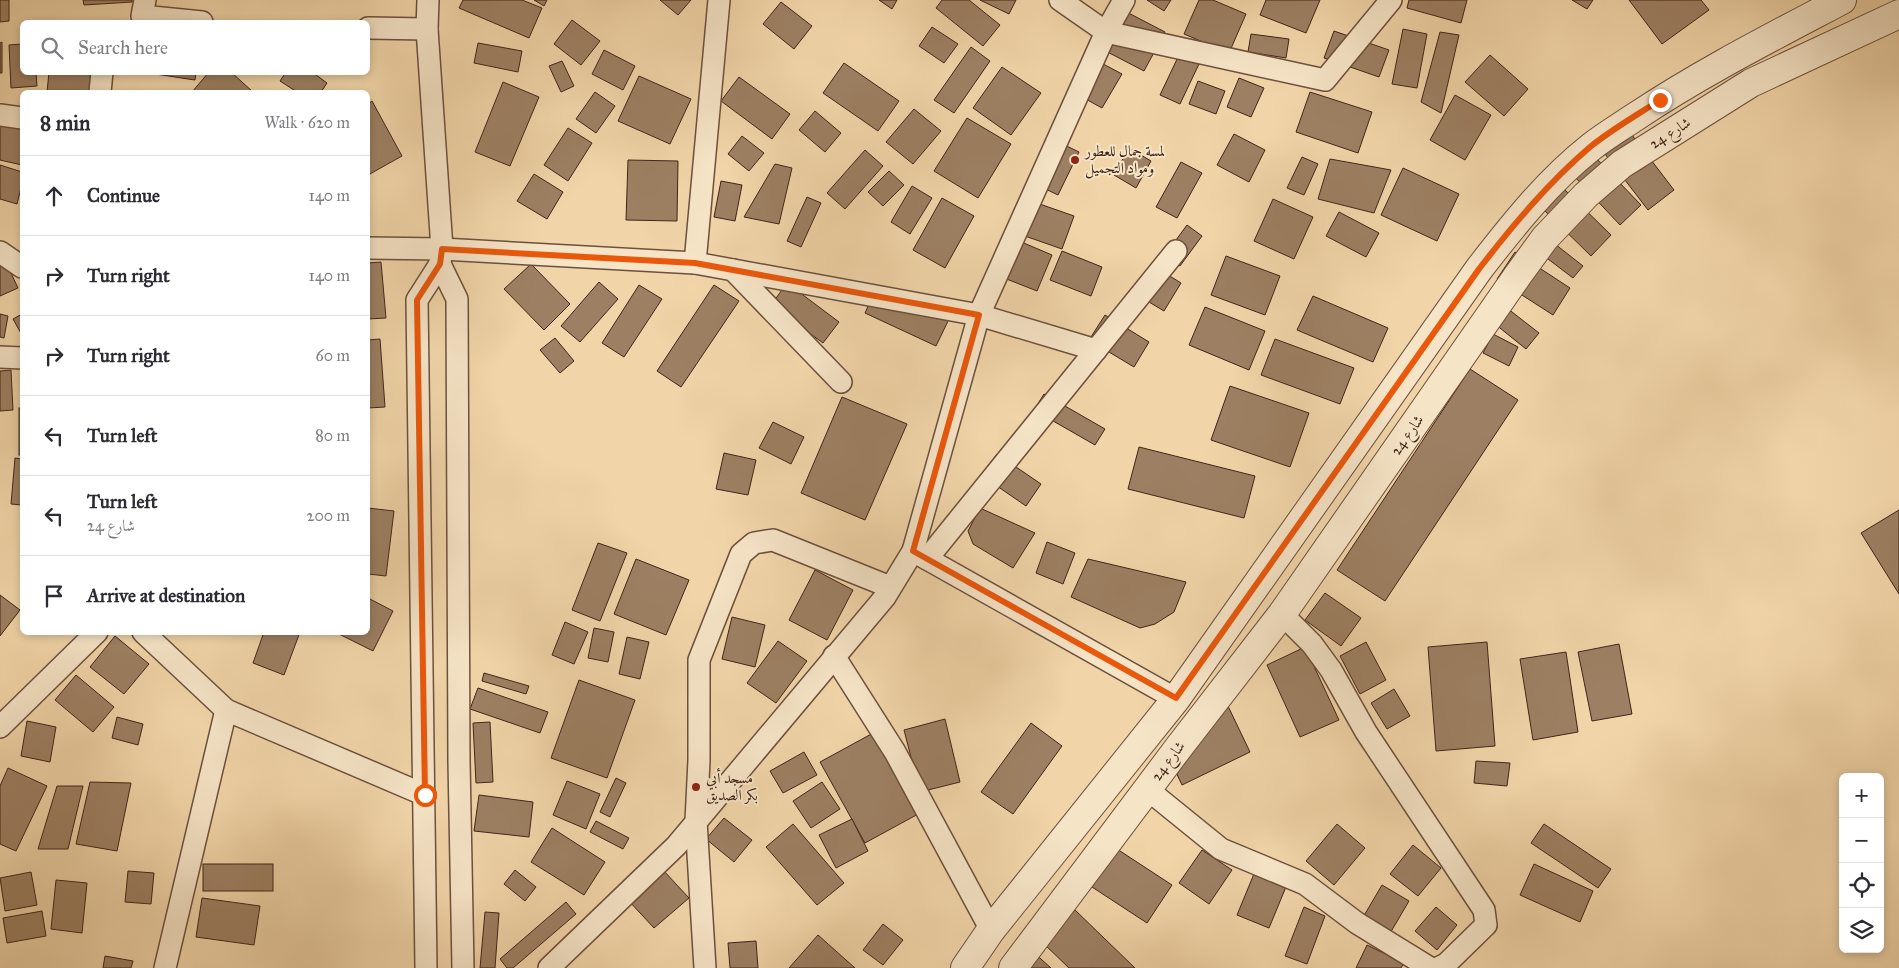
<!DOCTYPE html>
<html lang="en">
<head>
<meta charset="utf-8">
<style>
  body { margin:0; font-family:"IM FELL Great Primer",Amiri,serif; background:#f7f7f7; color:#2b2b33 }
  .controls { position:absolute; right:15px; bottom:15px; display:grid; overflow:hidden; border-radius:8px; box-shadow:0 2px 8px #0003 }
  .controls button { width:45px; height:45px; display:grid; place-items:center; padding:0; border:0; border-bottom:1px solid #e1e1e2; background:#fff; color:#2b2b33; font:25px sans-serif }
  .stop { position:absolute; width:15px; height:15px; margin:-11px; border:4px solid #ea580c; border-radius:50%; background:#fff }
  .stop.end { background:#ea580c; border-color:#fff; box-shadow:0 1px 5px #0008 }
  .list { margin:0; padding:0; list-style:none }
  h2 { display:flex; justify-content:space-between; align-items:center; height:65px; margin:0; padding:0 20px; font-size:21px }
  h2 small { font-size:16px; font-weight:400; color:#7c7c81 }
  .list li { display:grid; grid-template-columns:32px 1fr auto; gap:15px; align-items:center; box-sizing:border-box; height:80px; padding:0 20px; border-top:1px solid #e1e1e2 }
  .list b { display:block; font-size:19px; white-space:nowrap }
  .list p { margin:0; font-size:16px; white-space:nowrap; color:#7c7c81 }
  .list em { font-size:16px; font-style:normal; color:#7c7c81 }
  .icon { flex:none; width:28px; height:28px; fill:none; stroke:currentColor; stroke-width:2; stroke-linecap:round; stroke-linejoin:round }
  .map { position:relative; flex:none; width:1899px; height:968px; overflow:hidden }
  .search { position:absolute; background:#fff; box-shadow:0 2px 8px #0003; left:20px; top:20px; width:350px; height:55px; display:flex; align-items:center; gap:12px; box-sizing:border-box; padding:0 18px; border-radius:8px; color:#7c7c81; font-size:19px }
  .panel { position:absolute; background:#fff; box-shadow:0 2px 8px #0003; left:20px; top:90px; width:350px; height:545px; border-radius:8px }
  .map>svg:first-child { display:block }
  .building { fill:#9d8063; stroke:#412418 }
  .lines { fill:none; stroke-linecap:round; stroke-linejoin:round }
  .minor-casing { stroke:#6d503c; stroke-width:24 }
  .tertiary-casing { stroke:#6d503c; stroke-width:30 }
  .minor { stroke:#f6e4c7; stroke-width:21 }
  .tertiary { stroke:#f6e4c7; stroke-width:28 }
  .route { stroke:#ea580c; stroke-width:6 }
  .poi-dot { fill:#8f2418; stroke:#f6e4c7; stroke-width:2 }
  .labels { text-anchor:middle; stroke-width:4; stroke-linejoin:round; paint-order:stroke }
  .street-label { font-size:15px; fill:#412418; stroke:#f6e4c7 }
  .poi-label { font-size:15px; fill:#412418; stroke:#f6e4c7; text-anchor:start }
</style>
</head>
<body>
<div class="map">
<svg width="1899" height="968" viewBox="0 0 1899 968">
  <rect width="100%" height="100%" fill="#f1d5a9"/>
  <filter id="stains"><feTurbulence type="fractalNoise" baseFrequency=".004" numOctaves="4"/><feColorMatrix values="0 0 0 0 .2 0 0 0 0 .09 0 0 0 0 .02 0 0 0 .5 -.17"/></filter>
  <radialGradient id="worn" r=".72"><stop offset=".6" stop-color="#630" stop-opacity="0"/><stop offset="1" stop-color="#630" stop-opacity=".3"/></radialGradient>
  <!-- building -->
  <g class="building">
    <polygon points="0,0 9,0 9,21 0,22"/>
    <polygon points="83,0 132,0 132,2 84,5"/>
    <polygon points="463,0 522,0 542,8 529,38 459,8"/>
    <polygon points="534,0 547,0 544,6"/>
    <polygon points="660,0 691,0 678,15"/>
    <polygon points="879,0 897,0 892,9"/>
    <polygon points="942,0 969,0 1000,25 983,46 936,8"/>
    <polygon points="980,0 1016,0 1009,14"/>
    <polygon points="1147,0 1171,0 1164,11"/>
    <polygon points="1199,0 1213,0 1246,14 1229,53 1184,34"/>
    <polygon points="1266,0 1320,0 1306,33 1260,15"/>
    <polygon points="1409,0 1467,0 1461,23 1407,8"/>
    <polygon points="1572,0 1593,0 1587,9"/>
    <polygon points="1629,0 1701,0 1709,10 1662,44"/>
    <polygon points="781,2 812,26 794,49 763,24"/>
    <polygon points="1115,6 1165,32 1144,71 1094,45"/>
    <polygon points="572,20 600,41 581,65 554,44"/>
    <polygon points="932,27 958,44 944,63 919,46"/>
    <polygon points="1403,29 1427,34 1417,88 1392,84"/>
    <polygon points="1334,31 1389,50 1379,77 1324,58"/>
    <polygon points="1440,32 1459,35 1441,113 1421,102"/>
    <polygon points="1251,34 1289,39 1286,58 1248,52"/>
    <polygon points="2,42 2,73 0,73 0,43"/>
    <polygon points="478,43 522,51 518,72 474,63"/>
    <polygon points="22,44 22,72 36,72 37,86 11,88 9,45"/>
    <polygon points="971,47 990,61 954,113 934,100"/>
    <polygon points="604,50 635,66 623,90 592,74"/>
    <polygon points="1179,55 1199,64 1180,104 1160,95"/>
    <polygon points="1490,55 1528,89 1504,116 1465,82"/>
    <polygon points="1092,58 1122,74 1102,108 1073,92"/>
    <polygon points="562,61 574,86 561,92 549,66"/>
    <polygon points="844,63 899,101 878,131 823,93"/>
    <polygon points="1002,67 1041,93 1011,135 973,108"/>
    <polygon points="49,72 94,72 92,92 47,92"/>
    <polygon points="142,72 196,72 195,80"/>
    <polygon points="209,72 231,72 253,92 192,92"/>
    <polygon points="286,72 312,72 327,83 321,92 297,92 280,81"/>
    <polygon points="639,76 691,99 670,144 618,121"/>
    <polygon points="739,77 790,114 772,139 721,101"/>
    <polygon points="1239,78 1264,88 1251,117 1227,107"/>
    <polygon points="1198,81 1225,91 1216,114 1189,104"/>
    <polygon points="503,82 539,97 510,166 475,152"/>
    <polygon points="595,92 615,106 596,133 576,119"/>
    <polygon points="1310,92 1372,112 1358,153 1296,132"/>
    <polygon points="1455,95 1491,115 1465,160 1430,140"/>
    <polygon points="372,101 402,156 368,175 368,104"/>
    <polygon points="914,109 941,131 913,164 886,142"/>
    <polygon points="815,111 841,133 825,152 799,130"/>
    <polygon points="0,117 22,122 22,165 0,160"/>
    <polygon points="967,118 1011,144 978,198 934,171"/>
    <polygon points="568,128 592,143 568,181 544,165"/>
    <polygon points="1234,134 1265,150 1249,182 1217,165"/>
    <polygon points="1632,135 1674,190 1648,210 1605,154"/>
    <polygon points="742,136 764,153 749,171 728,154"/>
    <polygon points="1050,138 1079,152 1058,195 1029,181"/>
    <polygon points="1129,148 1151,161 1136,188 1114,175"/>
    <polygon points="865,150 883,166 845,209 827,193"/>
    <polygon points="1594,156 1641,205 1620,225 1573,175"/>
    <polygon points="1302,157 1318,164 1304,195 1287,188"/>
    <polygon points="1330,159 1391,170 1374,213 1318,199"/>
    <polygon points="628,160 678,161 677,221 626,220"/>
    <polygon points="1181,162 1202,173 1177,218 1156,207"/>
    <polygon points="775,164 792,168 779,224 744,217"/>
    <polygon points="0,165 22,172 22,184 17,204 0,199"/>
    <polygon points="1403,168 1459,194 1437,241 1381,215"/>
    <polygon points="889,171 904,185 883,206 868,192"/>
    <polygon points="534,174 563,192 547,219 517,201"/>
    <polygon points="721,181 742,185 735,221 714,217"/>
    <polygon points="912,186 932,198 910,234 891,222"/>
    <polygon points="1563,188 1611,235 1591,256 1543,209"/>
    <polygon points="807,197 821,203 801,247 787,241"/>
    <polygon points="942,198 974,216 945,268 913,250"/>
    <polygon points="1273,199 1313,217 1294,259 1254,241"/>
    <polygon points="1034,202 1074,216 1062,249 1022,235"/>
    <polygon points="1339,212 1379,233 1366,257 1326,236"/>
    <polygon points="1187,225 1202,236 1180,266 1165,255"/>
    <polygon points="1541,233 1583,266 1573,278 1531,246"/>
    <polygon points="1019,241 1052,255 1037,291 1004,278"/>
    <polygon points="1062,251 1102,267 1091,296 1050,280"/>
    <polygon points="1515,252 1570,288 1553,315 1497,279"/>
    <polygon points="3,256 18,288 0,296 0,258"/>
    <polygon points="1226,256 1280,276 1265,315 1211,295"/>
    <polygon points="381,262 386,318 368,319 368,263"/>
    <polygon points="531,264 570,304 544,330 504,289"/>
    <polygon points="1152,265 1181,283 1164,311 1134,293"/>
    <polygon points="599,282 618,299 580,342 561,326"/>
    <polygon points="787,283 839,322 823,343 771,305"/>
    <polygon points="639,285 662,299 624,357 602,343"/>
    <polygon points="714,285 739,301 681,387 657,371"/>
    <polygon points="877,286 949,319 936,346 865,313"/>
    <polygon points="1313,296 1388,328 1373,362 1297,330"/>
    <polygon points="1503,305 1539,333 1526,349 1490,320"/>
    <polygon points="1205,307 1265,331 1249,370 1189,345"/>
    <polygon points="0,314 8,316 4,338 0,337"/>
    <polygon points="22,314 22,335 13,319"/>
    <polygon points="1105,315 1149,342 1134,367 1089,340"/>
    <polygon points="1493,334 1518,347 1509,366 1483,353"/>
    <polygon points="555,338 574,361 560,373 540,350"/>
    <polygon points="380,339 385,407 368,408 368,340"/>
    <polygon points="1275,339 1354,368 1340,404 1261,375"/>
    <polygon points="1470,369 1518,400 1385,601 1337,570"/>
    <polygon points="11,370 13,410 0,411 0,371"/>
    <polygon points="1230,386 1309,413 1290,467 1211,440"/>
    <polygon points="1044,394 1105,429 1095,445 1034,410"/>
    <polygon points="842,397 907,424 865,520 801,493"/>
    <rect x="19" y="408" width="3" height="47"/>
    <polygon points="773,422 804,437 791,464 759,448"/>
    <polygon points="1139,447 1255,476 1244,518 1128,489"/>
    <polygon points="724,453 756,460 748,495 716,489"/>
    <polygon points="997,454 1041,484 1026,506 981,475"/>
    <polygon points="15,458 22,459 22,505 11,504"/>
    <polygon points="368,508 394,511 386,576 368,574"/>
    <polygon points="980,508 1035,533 1013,568 973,544 968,531"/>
    <polygon points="1899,510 1899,594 1861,533"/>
    <polygon points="1047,542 1075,553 1063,584 1036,573"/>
    <polygon points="598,543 627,553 600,621 572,610"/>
    <polygon points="636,559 689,580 666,635 614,614"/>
    <polygon points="1088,559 1186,582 1174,612 1155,624 1140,628 1071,597"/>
    <polygon points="815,570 853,590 827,640 789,620"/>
    <polygon points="1325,593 1361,618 1341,646 1305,620"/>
    <polygon points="0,595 20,610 0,636"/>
    <polygon points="368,598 393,611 373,651 335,632 368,632"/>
    <polygon points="732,617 765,625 755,667 722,659"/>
    <polygon points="565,622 588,632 574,664 552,655"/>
    <polygon points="594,628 614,632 608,662 588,658"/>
    <polygon points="264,632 300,632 284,675 253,663"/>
    <polygon points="115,636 149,664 124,694 90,667"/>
    <polygon points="627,637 649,642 640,679 619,674"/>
    <polygon points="778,641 807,661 776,703 747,683"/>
    <polygon points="1366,642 1386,680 1360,694 1340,656"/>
    <polygon points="1487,642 1495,746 1436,751 1428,647"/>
    <polygon points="1619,644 1632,714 1592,721 1578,652"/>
    <polygon points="1305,647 1339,720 1300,737 1267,665"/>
    <polygon points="1566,652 1578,732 1533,740 1520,659"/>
    <polygon points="484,673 529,686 526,694 482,681"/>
    <polygon points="76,675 114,707 93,732 55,700"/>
    <polygon points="579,680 635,700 607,778 551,758"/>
    <polygon points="478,688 548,712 540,733 470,709"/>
    <polygon points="1394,689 1410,716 1387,729 1371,703"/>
    <polygon points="1227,704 1250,752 1182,785 1173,766"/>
    <polygon points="117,717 143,724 138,745 112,738"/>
    <polygon points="945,719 960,782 920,792 904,730"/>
    <polygon points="27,721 56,727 50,762 21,756"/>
    <polygon points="490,722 493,782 476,783 473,723"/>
    <polygon points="1031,723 1062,746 1013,814 981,792"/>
    <polygon points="875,732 920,813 865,843 820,762"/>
    <polygon points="804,752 817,775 783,793 770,771"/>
    <polygon points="1476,761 1510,763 1507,786 1474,783"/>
    <polygon points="8,768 47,786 16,851 0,844 0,786"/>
    <polygon points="616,778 626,783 610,817 600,812"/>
    <polygon points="567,781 600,794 586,829 553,815"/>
    <polygon points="90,782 131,783 117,851 76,844"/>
    <polygon points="822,782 840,809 811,828 793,801"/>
    <polygon points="57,786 83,786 68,849 38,849"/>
    <polygon points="479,795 533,802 529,837 474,831"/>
    <polygon points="724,818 752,840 734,862 706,839"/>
    <polygon points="852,819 868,851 836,868 819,835"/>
    <polygon points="596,821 629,838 623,849 590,832"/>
    <polygon points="793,824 844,883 817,905 766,847"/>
    <polygon points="1337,824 1365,848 1334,885 1306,861"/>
    <polygon points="1544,824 1611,869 1598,888 1531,843"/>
    <polygon points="552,828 605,862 584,895 531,862"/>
    <polygon points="1413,845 1441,868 1418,896 1390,874"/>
    <polygon points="1117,849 1172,885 1147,923 1092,887"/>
    <polygon points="1202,850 1232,870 1209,904 1179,883"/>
    <rect x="203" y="864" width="70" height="27"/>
    <polygon points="1534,864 1593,891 1580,922 1520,895"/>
    <polygon points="1256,869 1288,882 1269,928 1237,915"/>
    <polygon points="515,870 536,887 525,901 504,884"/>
    <polygon points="663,870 689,898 654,928 628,900"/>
    <polygon points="128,871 154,873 151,904 125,902"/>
    <polygon points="31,872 37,905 5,911 0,878"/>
    <polygon points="56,880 87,883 82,933 51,929"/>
    <polygon points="1382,885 1409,901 1389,935 1362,919"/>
    <polygon points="202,898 260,906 254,945 196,937"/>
    <polygon points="566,902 576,914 513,968 507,968 500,959"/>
    <polygon points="1304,907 1325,916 1307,964 1285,956"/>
    <polygon points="1436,907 1457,925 1437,950 1415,931"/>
    <polygon points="1074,909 1135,968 1069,968 1042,942"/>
    <polygon points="42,911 46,936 7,943 3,918"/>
    <polygon points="485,912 499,913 495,968 480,968"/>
    <polygon points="883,924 903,940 883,965 863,950"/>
    <polygon points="818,935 855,968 789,968"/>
    <polygon points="756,941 758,968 730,968 728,943"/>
    <polygon points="1022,942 1051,968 999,968"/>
    <polygon points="1367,945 1404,963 1401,968 1356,968"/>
    <polygon points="105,956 133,961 131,968 103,968"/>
  </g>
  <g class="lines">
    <defs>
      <g id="minor">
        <polyline points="145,0 142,16 202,22"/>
        <polyline points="428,0 427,29 442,249 440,262"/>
        <polyline points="1060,0 1106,32 1325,80 1391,0"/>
        <polyline points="368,28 427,29"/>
        <polyline points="100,92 102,72"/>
        <polyline points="0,115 22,118"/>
        <polyline points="368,248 442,249 695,263 979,315 1096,350"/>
        <polyline points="0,252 22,267"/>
        <polyline points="695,263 719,0"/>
        <polyline points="733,270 841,382"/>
        <polyline points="0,357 22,358"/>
        <polyline points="913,551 979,315 1106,32 1124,0"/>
        <polyline points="927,559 1176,251"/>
        <polyline points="1282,614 1312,644 1331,670 1366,732 1484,910 1486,925 1446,964 1438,968"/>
        <polyline points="143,632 226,710"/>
        <polyline points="834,656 895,752 991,930"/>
        <polyline points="0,727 97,632"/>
        <polyline points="1147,789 1221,849 1305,884 1357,923 1430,968"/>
        <polyline points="165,968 226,710 425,795"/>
        <polyline points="426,968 417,300 440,264 457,299 459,761 463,968"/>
        <polyline points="549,968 676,846 885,597 913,551 1176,699"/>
        <polyline points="705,968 696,821 699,760 699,660 741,554 754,543 773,540 890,587"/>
      </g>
      <g id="tertiary">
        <path d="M965,968L991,930L1176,699L1479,269C1513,225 1548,181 1591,147C1605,136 1620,127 1635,117C1701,73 1772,37 1842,0"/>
        <polyline points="1013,968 1179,747 1282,614 1518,275 1545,238 1586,195 1622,164 1751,83 1899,14"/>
      </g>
    </defs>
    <!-- minor casing -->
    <use href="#minor" class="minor-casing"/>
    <!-- tertiary casing -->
    <use href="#tertiary" class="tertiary-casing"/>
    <!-- minor -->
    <use href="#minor" class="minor"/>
    <!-- tertiary -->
    <use href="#tertiary" class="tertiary"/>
  </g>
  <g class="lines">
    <!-- route -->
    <path class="route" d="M425,795L417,300L440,264L442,249L695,263L979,315L913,551L1176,698L1479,269C1513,225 1548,183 1590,147C1612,129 1637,115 1660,100"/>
  </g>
  <!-- markers -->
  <g class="poi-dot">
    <circle cx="1075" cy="160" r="5"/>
    <circle cx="696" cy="787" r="5"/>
  </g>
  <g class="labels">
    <!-- street labels -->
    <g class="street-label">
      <text transform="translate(1670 133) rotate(-32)" y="5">شارع 24</text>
      <text transform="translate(1407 435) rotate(-55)" y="5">شارع 24</text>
      <text transform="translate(1168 761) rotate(-53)" y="5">شارع 24</text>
    </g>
    <!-- poi labels -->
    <g class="poi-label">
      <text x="1085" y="156">لمسة جمال للعطور<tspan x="1085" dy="17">ومواد التجميل</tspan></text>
      <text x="706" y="783">مسجد أبي<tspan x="706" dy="17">بكر الصديق</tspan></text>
    </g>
  </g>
  <rect width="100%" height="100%" filter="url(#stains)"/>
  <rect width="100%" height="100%" fill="url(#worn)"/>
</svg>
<div class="controls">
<button>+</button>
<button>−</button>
<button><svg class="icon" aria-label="locate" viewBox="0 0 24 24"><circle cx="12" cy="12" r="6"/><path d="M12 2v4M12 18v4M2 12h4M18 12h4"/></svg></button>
<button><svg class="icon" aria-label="layers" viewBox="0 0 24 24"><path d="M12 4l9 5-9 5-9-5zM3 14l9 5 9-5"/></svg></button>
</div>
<div class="stop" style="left:425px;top:795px"></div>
<div class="stop end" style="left:1660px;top:100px"></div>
<div class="search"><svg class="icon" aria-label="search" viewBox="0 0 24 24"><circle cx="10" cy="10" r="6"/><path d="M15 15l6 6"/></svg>Search here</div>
<section class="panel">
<h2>8 min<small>Walk · 620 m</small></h2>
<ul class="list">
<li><svg class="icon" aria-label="ahead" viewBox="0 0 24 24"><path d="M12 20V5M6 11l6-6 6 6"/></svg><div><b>Continue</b></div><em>140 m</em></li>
<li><svg class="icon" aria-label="right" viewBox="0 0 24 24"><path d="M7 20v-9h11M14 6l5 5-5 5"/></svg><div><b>Turn right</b></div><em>140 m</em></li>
<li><svg class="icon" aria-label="right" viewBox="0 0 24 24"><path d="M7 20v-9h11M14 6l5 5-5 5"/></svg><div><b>Turn right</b></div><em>60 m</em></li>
<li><svg class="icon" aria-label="left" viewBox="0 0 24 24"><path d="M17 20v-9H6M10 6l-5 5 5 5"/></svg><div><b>Turn left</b></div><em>80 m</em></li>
<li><svg class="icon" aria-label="left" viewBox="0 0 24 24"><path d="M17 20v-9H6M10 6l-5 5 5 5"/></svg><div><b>Turn left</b><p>شارع 24</p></div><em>200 m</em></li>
<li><svg class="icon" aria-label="arrive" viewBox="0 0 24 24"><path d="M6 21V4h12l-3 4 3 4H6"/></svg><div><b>Arrive at destination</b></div></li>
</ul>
</section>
</div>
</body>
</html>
